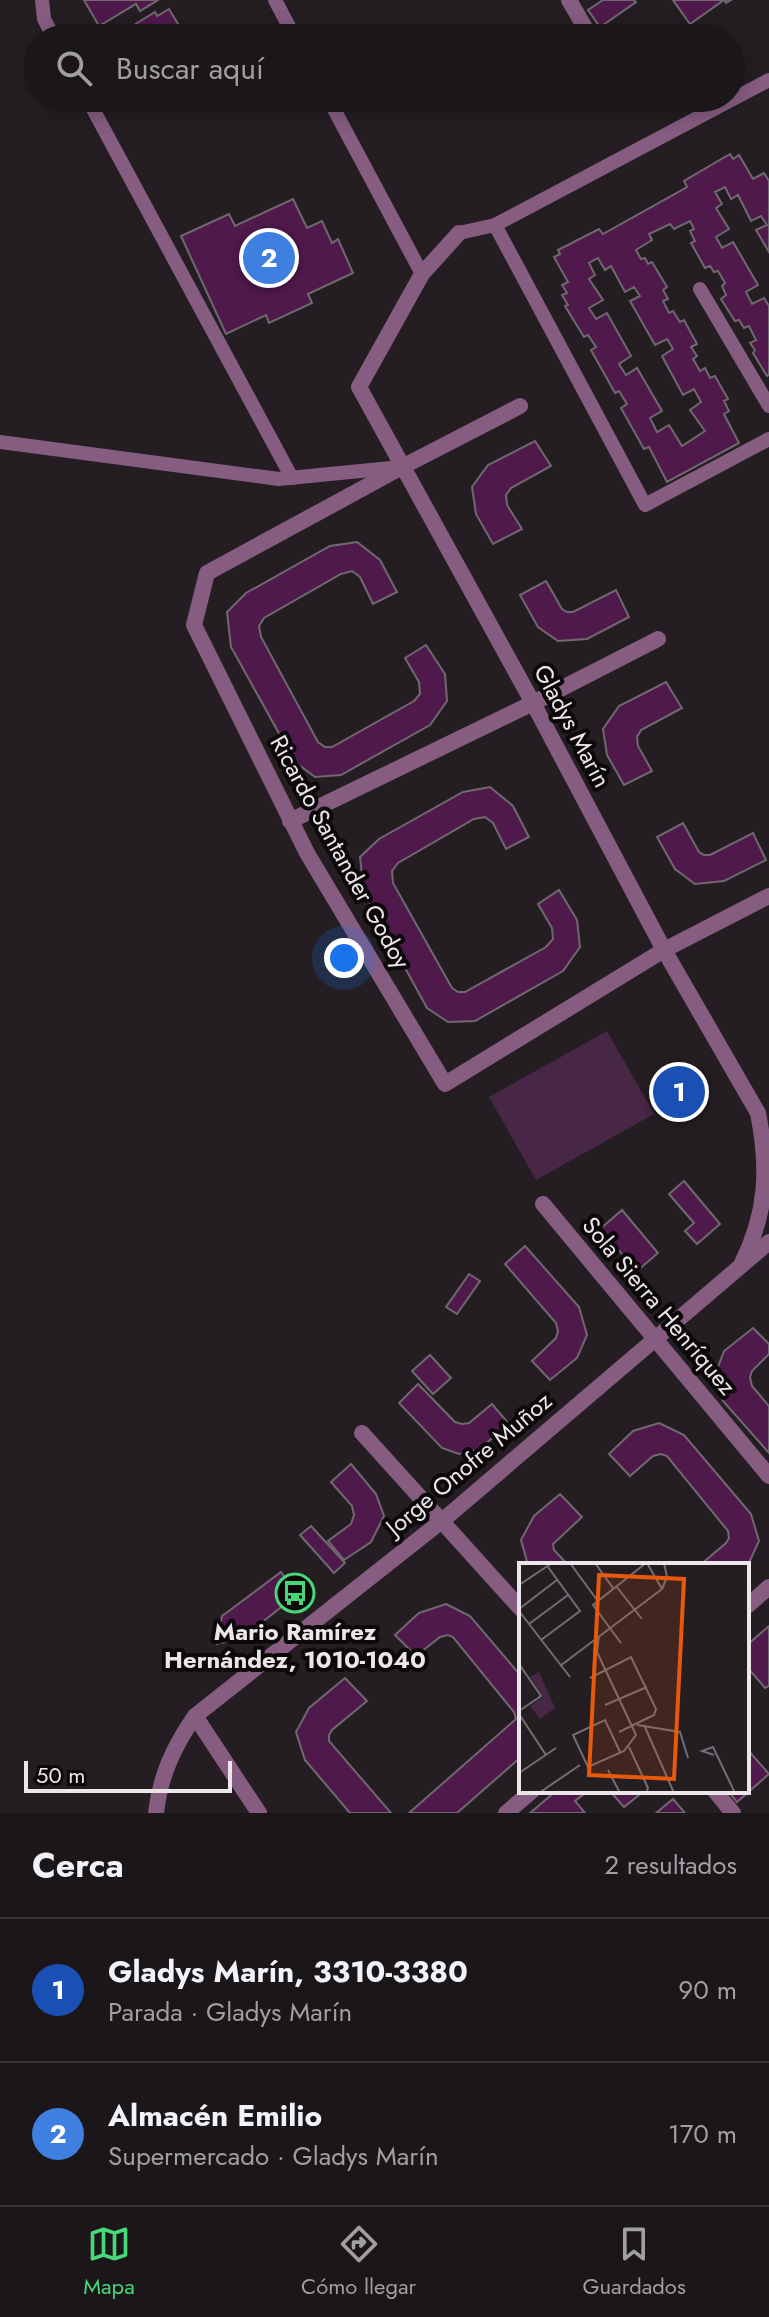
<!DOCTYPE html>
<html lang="es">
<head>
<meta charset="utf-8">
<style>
  body { margin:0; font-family:Jost,sans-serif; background:#241f23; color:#f1f3f6 }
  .scale { position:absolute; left:24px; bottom:20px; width:208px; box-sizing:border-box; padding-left:8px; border:4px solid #eae6ea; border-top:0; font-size:22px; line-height:28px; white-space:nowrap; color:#eae6ea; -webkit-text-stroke:6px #0c090b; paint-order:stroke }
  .you { position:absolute; left:344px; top:958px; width:28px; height:28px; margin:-20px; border:6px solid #fff; border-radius:50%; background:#1a73e8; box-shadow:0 0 0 12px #1a73e833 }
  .badge { display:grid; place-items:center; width:52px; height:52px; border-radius:50%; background:#47d779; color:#fff; font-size:26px; font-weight:700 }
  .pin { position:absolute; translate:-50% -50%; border:4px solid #fff; box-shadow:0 2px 8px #0006 }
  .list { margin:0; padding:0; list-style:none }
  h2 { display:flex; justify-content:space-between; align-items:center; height:104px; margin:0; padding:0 32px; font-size:34px }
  h2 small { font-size:26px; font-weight:400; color:#a09fa2 }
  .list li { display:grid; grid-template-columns:52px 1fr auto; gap:24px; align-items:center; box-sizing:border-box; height:144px; padding:0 32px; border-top:2px solid #393539 }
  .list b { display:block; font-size:30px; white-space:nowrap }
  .list p { margin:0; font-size:26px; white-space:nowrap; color:#a09fa2 }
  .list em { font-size:26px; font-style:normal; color:#a09fa2 }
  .icon { flex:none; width:44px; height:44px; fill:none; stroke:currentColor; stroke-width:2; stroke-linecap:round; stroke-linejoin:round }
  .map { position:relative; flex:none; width:769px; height:1813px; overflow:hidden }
  .search { position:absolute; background:#1b161a; box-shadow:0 4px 20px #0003; left:24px; right:24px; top:24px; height:88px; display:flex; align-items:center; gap:20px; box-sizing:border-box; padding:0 28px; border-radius:44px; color:#a09fa2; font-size:30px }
  .sheet { height:392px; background:#1b161a }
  nav { display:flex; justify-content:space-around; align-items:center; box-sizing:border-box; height:112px; border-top:2px solid #393539; background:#1b161a; font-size:22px; color:#a09fa2 }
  nav a { display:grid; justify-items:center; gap:4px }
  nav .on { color:#47d779 }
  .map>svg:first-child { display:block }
  .green { fill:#482645 }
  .building { fill:#50194c; stroke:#70686f; stroke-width:2; fill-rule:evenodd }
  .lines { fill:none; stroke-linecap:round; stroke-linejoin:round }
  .lane { stroke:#865c81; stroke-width:14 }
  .street { stroke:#865c81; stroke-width:16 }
  .labels { text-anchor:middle; stroke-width:8; stroke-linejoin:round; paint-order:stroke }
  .street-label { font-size:24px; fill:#eae6ea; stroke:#0c090b }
  .poi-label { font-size:24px; font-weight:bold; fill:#eae6ea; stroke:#0c090b }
  .inset-road { fill:none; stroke:#736e73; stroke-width:2 }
  .view { fill:#e8590c; fill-opacity:0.15; stroke:#e8590c; stroke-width:4 }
  .inset-edge { fill:none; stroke:#eae6ea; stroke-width:4 }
</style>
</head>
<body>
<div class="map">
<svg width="769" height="1813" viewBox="0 0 769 1813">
  <rect width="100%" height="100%" fill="#241e23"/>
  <!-- green -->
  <polygon class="green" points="607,1031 654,1114 536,1180 489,1097"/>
  <!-- building -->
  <g class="building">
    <polygon points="84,0 158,0 140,11 136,4 99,26"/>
    <polygon points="603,0 634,0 636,2 600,27 588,10"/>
    <polygon points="673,0 731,0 726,3 724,0 690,24"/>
    <polygon points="169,9 184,34 177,38 131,38 126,30 155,12 157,16"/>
    <path d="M730,154L733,159L739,155L753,179L764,173L769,181V252L756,230L767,225L761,216L751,221L738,195L731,199L725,187L715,192L722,204L716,208L729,229L716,237L722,248L733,242L758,285L746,292L752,304L764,298L769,306V375L767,376L753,353L755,350L750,343L756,340L749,326L744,328L739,320L735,321L721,299L726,295L722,286L725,283L718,271L714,272L710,266L705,268L691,243L695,241L690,231L694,229L690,221L674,229L670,224L649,234L652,240L636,250L641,259L645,258L648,264L652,262L667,287L663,290L668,299L663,301L669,313L673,311L680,322L684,320L697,344L691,347L697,356L693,359L700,371L705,368L710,378L715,376L728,399L724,401L729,411L724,414L739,443L667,482L649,447L644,449L621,408L627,404L619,391L615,393L591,350L596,347L588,335L584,337L565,306L568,305L562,295L567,293L562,285L568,282L554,257L560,254L558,250L599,229L603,234L687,187L684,181ZM598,258L605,270L611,266L625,292L634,287L640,296L630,301L655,345L667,339L673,349L662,356L683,395L694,389L701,402L690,410L705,431L682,446L669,425L657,432L650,418L662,411L637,368L626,375L619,364L631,356L607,313L596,319L589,308L603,300L589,279L595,275L589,263Z"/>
    <polygon points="293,199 307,228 322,221 332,243 338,239 353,273 308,294 312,303 269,323 266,315 226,334 181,236 229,214 235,226"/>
    <polygon points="535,441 551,466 511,488 506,495 507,505 522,529 493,544 476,514 472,487 488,465"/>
    <polygon points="357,542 380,560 397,592 373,604 360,577 352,571 341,574 264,618 259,626 261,637 318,742 325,747 332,747 414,701 420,694 419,682 405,658 426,645 445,674 447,701 430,725 341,775 315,777 295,762 231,647 227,612 246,593 330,546"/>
    <polygon points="546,581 562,609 567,612 573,612 616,590 629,617 587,639 558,641 538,627 520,595"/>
    <polygon points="666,682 682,708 641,730 637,737 638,746 652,771 624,785 607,755 603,729 619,706"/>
    <polygon points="490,787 513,806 529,837 506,849 493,823 485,817 474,819 398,863 392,871 393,883 452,988 458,992 465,992 546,947 553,939 552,928 538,904 559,890 577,920 580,947 563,971 475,1021 448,1022 427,1008 364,893 360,857 379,839 463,792"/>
    <polygon points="683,823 699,852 704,855 710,855 753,833 766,860 724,881 695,884 675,869 657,837"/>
    <polygon points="684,1181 720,1224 697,1244 685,1231 694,1223 669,1194"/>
    <polygon points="622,1210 658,1253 637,1271 600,1229"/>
    <polygon points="525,1246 579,1307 587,1335 577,1358 550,1380 532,1361 556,1338 558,1331 556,1323 505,1264"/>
    <polygon points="469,1274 480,1281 457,1314 446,1307"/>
    <polygon points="753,1328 769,1344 769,1354 752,1371 750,1377 752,1386 769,1406 769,1453 723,1401 715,1375 724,1351"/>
    <polygon points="430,1355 451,1378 433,1394 412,1371"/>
    <polygon points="418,1384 455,1422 462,1424 469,1423 492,1404 509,1424 478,1450 459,1454 442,1448 399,1403"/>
    <polygon points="659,1423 684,1435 751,1514 759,1541 747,1567 700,1565 726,1543 729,1538 728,1531 667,1456 661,1454 653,1456 630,1476 609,1454 633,1431"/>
    <polygon points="351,1464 376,1494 384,1516 371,1542 344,1560 328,1541 351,1524 354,1515 352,1506 331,1482"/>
    <polygon points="560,1494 582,1517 553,1544 554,1550 568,1565 528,1565 521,1540 534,1516"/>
    <polygon points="311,1526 345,1563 334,1573 300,1535"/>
    <polygon points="281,1572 298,1594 242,1638 217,1644 222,1616"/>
    <polygon points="446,1604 470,1616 521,1676 521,1757 457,1813 409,1813 516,1719 514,1712 453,1637 448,1635 440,1637 416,1656 395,1635 419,1613"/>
    <polygon points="769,1626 769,1686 765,1688 747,1667 747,1645"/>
    <polygon points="345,1678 367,1701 332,1730 329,1735 329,1741 391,1813 350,1813 305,1760 296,1732 309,1708"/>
    <polygon points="747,1749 769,1774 737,1802 728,1791 747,1791"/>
    <polygon points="556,1791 588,1791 575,1801 585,1813 530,1813"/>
    <polygon points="610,1791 644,1791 624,1807"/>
    <polygon points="673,1799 685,1813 656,1813"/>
  </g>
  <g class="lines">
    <!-- lane -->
    <g class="lane">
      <polyline points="42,0 44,19 54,38"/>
      <polyline points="275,0 295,38"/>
      <polyline points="87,98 292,478"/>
      <polyline points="328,98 422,274"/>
      <polyline points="495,225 645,505 769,439"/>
      <polyline points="459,233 495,225 769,80"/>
      <polyline points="700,289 769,406"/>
      <polyline points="0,442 279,479 401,467"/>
    </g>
    <!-- street -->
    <g class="street">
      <polyline points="569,0 591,38"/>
      <path d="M459,233L422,274L359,387L533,703L664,950L758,1113C769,1169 767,1212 742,1263"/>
      <polyline points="520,406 402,467 207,573 194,625 307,853 445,1084 664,950 769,896"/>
      <polyline points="290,821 533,703 658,639"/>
      <polyline points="543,1204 769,1476"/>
      <polyline points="362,1433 521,1609"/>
      <polyline points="747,1606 769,1587"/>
      <polyline points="195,1716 259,1813"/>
      <polyline points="715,1791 733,1813"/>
      <path d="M156,1813C160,1776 174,1746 195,1716L443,1520L769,1242"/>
      <polyline points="506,1813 532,1791"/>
    </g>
  </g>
  <!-- icons -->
  <defs>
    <symbol id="bus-ring" viewBox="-11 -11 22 22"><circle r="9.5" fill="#0c090b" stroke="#47d779" stroke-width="1.5"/><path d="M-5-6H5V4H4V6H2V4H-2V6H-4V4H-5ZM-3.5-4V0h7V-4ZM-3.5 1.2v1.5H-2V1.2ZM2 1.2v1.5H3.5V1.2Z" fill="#47d779"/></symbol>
  </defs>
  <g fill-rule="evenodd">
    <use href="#bus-ring" x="273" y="1571" width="44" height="44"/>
  </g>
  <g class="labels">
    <!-- street labels -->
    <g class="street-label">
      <text transform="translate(572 726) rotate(62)" y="8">Gladys Marín</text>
      <text transform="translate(340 852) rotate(61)" y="8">Ricardo Santander Godoy</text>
      <text transform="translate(659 1306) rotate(50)" y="8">Sola Sierra Henríquez</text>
      <text transform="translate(469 1464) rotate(-40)" y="8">Jorge Onofre Muñoz</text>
    </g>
    <!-- poi labels -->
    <g class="poi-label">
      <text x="295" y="1640">Mario Ramírez<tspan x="295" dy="28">Hernández, 1010-1040</tspan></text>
    </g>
  </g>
  <!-- overview -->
  <g transform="translate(519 1563)">
    <rect width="230" height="230" fill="#241e23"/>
    <path d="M20,109L36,145L21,156L11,143L24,134L11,114Z" fill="#482645"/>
    <path class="inset-road" d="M51,0L78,37M76,0L94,25M128,0L143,26M0,22L33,0M97,23L123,56M143,26L148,14L145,0M0,46L38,17M0,48L51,114M10,61L49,32M80,73L78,89L117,172L105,188L69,204L54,172L86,157L101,189M22,77L61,48L29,4M102,80L74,42L127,0M0,101L22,133L0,148M41,103L143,26M71,115L112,94L137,146L135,152L100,169M86,142L128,124M0,151L27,192M118,162L161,169L169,195M125,162L155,230M110,184L129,225L127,230M195,192L183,188L194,184L216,230M89,207L101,230M0,210L37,185M20,230L61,202"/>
    <path class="view" d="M80,12L165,16L155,216L70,212Z"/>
    <rect width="230" height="230" class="inset-edge"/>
  </g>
</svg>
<div class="scale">50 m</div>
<div class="you"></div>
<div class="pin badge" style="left:679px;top:1092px;background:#1a4fb4">1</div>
<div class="pin badge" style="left:269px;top:258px;background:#3f7fe0">2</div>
<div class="search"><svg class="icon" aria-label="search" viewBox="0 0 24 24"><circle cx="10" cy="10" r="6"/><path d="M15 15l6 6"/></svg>Buscar aquí</div>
</div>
<section class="sheet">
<h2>Cerca<small>2 resultados</small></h2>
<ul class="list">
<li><span class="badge" style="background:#1a4fb4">1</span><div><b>Gladys Marín, 3310-3380</b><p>Parada · Gladys Marín</p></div><em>90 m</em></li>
<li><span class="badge" style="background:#3f7fe0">2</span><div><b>Almacén Emilio</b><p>Supermercado · Gladys Marín</p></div><em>170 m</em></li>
</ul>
</section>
<nav>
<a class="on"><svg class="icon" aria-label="map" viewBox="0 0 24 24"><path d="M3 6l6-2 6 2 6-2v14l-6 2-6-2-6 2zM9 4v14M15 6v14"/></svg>Mapa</a>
<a><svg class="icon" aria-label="directions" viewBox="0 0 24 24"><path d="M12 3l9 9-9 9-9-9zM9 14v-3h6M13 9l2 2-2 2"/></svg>Cómo llegar</a>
<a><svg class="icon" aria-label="saved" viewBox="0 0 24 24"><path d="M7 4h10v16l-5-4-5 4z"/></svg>Guardados</a>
</nav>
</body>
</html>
